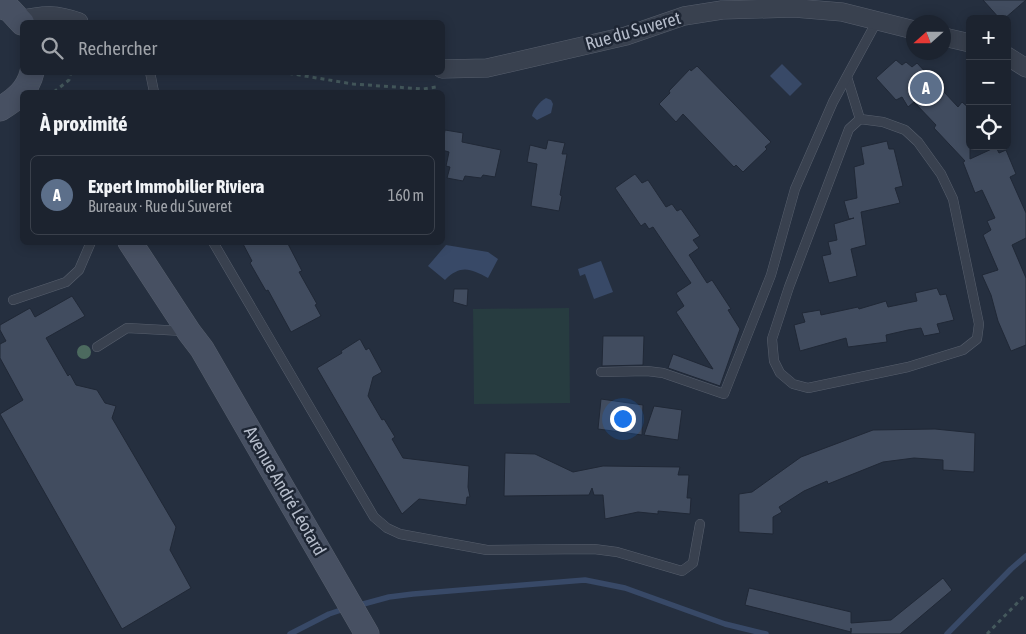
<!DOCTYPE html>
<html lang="fr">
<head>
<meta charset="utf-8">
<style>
  body { margin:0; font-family:"Asap Condensed",sans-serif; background:#292f3b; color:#f1f3f6 }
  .controls { position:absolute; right:15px; top:15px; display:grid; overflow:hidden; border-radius:8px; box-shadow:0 2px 12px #0003 }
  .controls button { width:45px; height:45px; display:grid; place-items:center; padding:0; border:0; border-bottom:1px solid #3a404b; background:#1c232f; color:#f1f3f6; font:25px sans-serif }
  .compass { position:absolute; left:906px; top:15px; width:45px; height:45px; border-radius:50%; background:#1c232f; box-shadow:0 2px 12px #0003; rotate:249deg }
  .you { position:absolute; left:622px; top:418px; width:18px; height:18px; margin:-12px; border:4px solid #fff; border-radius:50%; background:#1a73e8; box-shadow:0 0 0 8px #1a73e833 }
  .badge { display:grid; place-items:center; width:32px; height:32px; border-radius:50%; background:#b45309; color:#fff; font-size:16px; font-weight:700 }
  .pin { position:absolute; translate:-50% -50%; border:2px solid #fff; box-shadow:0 1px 5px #0006 }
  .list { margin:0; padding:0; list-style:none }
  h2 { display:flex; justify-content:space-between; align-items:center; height:65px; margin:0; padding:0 20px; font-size:21px }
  h2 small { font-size:16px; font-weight:400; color:#a0a4aa }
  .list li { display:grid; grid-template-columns:32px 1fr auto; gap:15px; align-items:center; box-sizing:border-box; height:80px; margin:0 10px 10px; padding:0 10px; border:1px solid #3a404b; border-radius:8px }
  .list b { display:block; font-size:19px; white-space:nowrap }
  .list p { margin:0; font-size:16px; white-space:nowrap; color:#a0a4aa }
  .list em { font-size:16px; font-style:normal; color:#a0a4aa }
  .icon { flex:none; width:28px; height:28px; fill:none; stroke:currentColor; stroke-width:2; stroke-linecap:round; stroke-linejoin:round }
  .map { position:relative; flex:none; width:1026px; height:634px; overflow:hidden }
  .search { position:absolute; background:#1c232f; box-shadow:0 2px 12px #0003; left:20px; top:20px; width:425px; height:55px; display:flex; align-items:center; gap:12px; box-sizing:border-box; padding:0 18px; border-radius:8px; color:#a0a4aa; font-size:19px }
  .panel { position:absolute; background:#1c232f; box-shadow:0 2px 12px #0003; left:20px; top:90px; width:425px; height:155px; border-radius:8px }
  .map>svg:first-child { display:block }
  .green { fill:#273c40 }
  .water { fill:#384967 }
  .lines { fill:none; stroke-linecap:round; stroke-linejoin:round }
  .stream { stroke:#384967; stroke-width:5.5 }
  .building { fill:#414c5f; stroke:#202836 }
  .service-casing { stroke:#575f6d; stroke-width:10 }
  .minor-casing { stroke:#575f6d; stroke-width:19 }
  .secondary-casing { stroke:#575f6d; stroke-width:25 }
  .path { stroke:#45595d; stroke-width:3; stroke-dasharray:4 4; stroke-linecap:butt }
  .service { stroke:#39414f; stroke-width:9 }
  .minor { stroke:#39414f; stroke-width:18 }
  .secondary { stroke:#475062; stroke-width:24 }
  .tree { fill:#4c6a5f }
  .labels { text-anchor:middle; stroke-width:5; stroke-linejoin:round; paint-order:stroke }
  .street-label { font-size:18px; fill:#b5bcca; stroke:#1e2634 }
</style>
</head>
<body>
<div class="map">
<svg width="1026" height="634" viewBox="0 0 1026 634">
  <rect width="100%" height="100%" fill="#252f3f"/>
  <!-- green -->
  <polygon class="green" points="569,308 570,403 474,404 473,309"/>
  <!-- water -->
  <g class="water">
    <polygon points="782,64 802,84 790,96 770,76"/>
    <path d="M546,98L551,100L553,104L551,113L537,120L532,116C533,110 540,101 546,98Z"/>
    <path d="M446,245L488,252L498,259L488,278C471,269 461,264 445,280L428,266Z"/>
    <polygon points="601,261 613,292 594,299 585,274 580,276 578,269"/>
  </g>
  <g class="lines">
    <!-- stream -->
    <g class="stream">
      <polyline points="356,606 389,597 413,594 585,580 625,588 725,624 766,634"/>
      <polyline points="290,634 329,614 347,608"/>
      <polyline points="947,634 1011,569 1026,556"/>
    </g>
  </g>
  <!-- building -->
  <g class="building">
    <polygon points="983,0 1026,0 1004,19 1000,19"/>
    <polygon points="896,60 902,65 906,62 912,67 917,63 958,107 962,102 970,109 970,159 996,147 999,153 1006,150 1016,174 1010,177 1026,213 1026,238 1012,245 1026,278 1026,345 1011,351 998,321 991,295 982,275 998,270 983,235 991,230 987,221 995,218 982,190 975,193 963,162 965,161 934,128 936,125 914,102 908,107 902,97 896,100 876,78"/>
    <polygon points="697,66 771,142 765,147 767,149 743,172 736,165 734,167 683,114 676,122 659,104 670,93 669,91 690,69 691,71"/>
    <polygon points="445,130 463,133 462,142 501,150 495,177 483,175 481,178 465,176 463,181 447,178 450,167 446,166 449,152 442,150"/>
    <polygon points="548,140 565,143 562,154 567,154 560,195 562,196 559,211 531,206 537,164 527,162 530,145 546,149"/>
    <polygon points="887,141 889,149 894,149 903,186 895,188 900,203 861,212 866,245 851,249 857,276 829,283 822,256 831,254 828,242 837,240 834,224 854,218 849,219 844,201 857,198 854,167 864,164 861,147"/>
    <polygon points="635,174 642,183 648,180 666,207 672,204 677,211 681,209 700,236 693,240 699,248 689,255 707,283 712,280 731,309 728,310 740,329 720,386 668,368 673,354 713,369 676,312 684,306 676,293 691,283 653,227 649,229 645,223 641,226 615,188"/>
    <polygon points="242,242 287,242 302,271 299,272 317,304 315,305 321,316 291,332 268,290 266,291 250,263 252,261"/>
    <polygon points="937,288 940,295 946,294 954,320 937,324 940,333 924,336 921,328 908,330 886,335 887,342 848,347 846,338 800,351 794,325 805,322 802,313 820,310 821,315 858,307 859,309 886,301 888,307 917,301 915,293"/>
    <polygon points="454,289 468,289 467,306 453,302"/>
    <polygon points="72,296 85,316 46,338 68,376 70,374 76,385 97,390 105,403 116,406 112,418 176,527 170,550 191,588 122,629 0,414 23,400 0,358 0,344 6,341 0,330 0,325 30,308 35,317"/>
    <polygon points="603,336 644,336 643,365 602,366"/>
    <polygon points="360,339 366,350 369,348 382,372 373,377 368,396 382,420 384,419 395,437 392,439 403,458 469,466 468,487 470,497 467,497 466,505 419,499 402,514 317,368 342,353 341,351"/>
    <polygon points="601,399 643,405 642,435 598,429"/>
    <polygon points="654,406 682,410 678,440 644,435"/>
    <polygon points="935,429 975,433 974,472 943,470 943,460 914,458 883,462 828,484 827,481 804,491 779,507 782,512 773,517 773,534 739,532 739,494 752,492 801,457 873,430"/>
    <polygon points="505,453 535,454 573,472 603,466 680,467 678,475 689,475 687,498 691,498 690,514 658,511 658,514 638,512 605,519 603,495 594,495 592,488 589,495 504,496"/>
    <polygon points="943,578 952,590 900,634 851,634 851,628 851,632 745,605 749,588 851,612 851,623 891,620"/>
  </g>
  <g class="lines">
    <defs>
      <g id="service">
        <polyline points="150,72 154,92"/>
        <polyline points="847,77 860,119 849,129 789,287 772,339 774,361 780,373 793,384 808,388 908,367 963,350 977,339 979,324 953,199 941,174 918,142 905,130 883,122 860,119"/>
        <polyline points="213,242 374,517 387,528 400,534 487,550 594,549 617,552 682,571 693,563 700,524"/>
        <polyline points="13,300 66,282 79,270 91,242"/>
        <polyline points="97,347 127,328 183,331"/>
        <polyline points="601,372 647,371 663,373 724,394 771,275 795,189 833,102 877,21"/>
      </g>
      <g id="minor">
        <path d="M20,20C44,14 57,14 79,22"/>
        <polyline points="944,37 970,43"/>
        <polyline points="1007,56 1026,68"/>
        <polyline points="442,69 487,68 626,36 684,16 722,10 794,8 842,12 914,30"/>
      </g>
      <g id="secondary">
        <polyline points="0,6 10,10 22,23"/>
        <path d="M0,109C15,100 28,90 32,72"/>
        <polyline points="130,242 189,332 202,349 367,634"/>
      </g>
    </defs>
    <!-- service casing -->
    <use href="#service" class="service-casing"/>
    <!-- minor casing -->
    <use href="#minor" class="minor-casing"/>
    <!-- secondary casing -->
    <use href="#secondary" class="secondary-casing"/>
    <!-- path -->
    <g class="path">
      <polyline points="281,72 353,84 423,89 436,87"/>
      <polyline points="54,92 69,80 71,72"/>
      <polyline points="987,634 1026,594"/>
    </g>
    <!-- service -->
    <use href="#service" class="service"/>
    <!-- minor -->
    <use href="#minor" class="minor"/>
    <!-- secondary -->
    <use href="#secondary" class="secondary"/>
  </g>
  <!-- trees -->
  <circle class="tree" cx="84" cy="352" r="7"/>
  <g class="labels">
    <!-- street labels -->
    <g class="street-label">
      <text transform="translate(633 31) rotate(-16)" y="6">Rue du Suveret</text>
      <text transform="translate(285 491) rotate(60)" y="6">Avenue André Léotard</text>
    </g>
  </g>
</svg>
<div class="controls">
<button>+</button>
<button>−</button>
<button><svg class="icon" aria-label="locate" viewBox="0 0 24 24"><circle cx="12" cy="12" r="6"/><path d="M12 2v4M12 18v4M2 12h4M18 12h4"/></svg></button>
</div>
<svg class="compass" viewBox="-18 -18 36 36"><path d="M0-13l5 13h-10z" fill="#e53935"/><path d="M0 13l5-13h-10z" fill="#a0a4aa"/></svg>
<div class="you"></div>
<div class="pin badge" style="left:926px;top:88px;background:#5c6f8a">A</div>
<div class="search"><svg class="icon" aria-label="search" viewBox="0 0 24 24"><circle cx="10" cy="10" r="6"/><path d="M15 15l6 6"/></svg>Rechercher</div>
<section class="panel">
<h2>À proximité<small></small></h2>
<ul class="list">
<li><span class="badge" style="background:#5c6f8a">A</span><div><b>Expert Immobilier Riviera</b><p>Bureaux · Rue du Suveret</p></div><em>160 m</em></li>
</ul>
</section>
</div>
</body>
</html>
